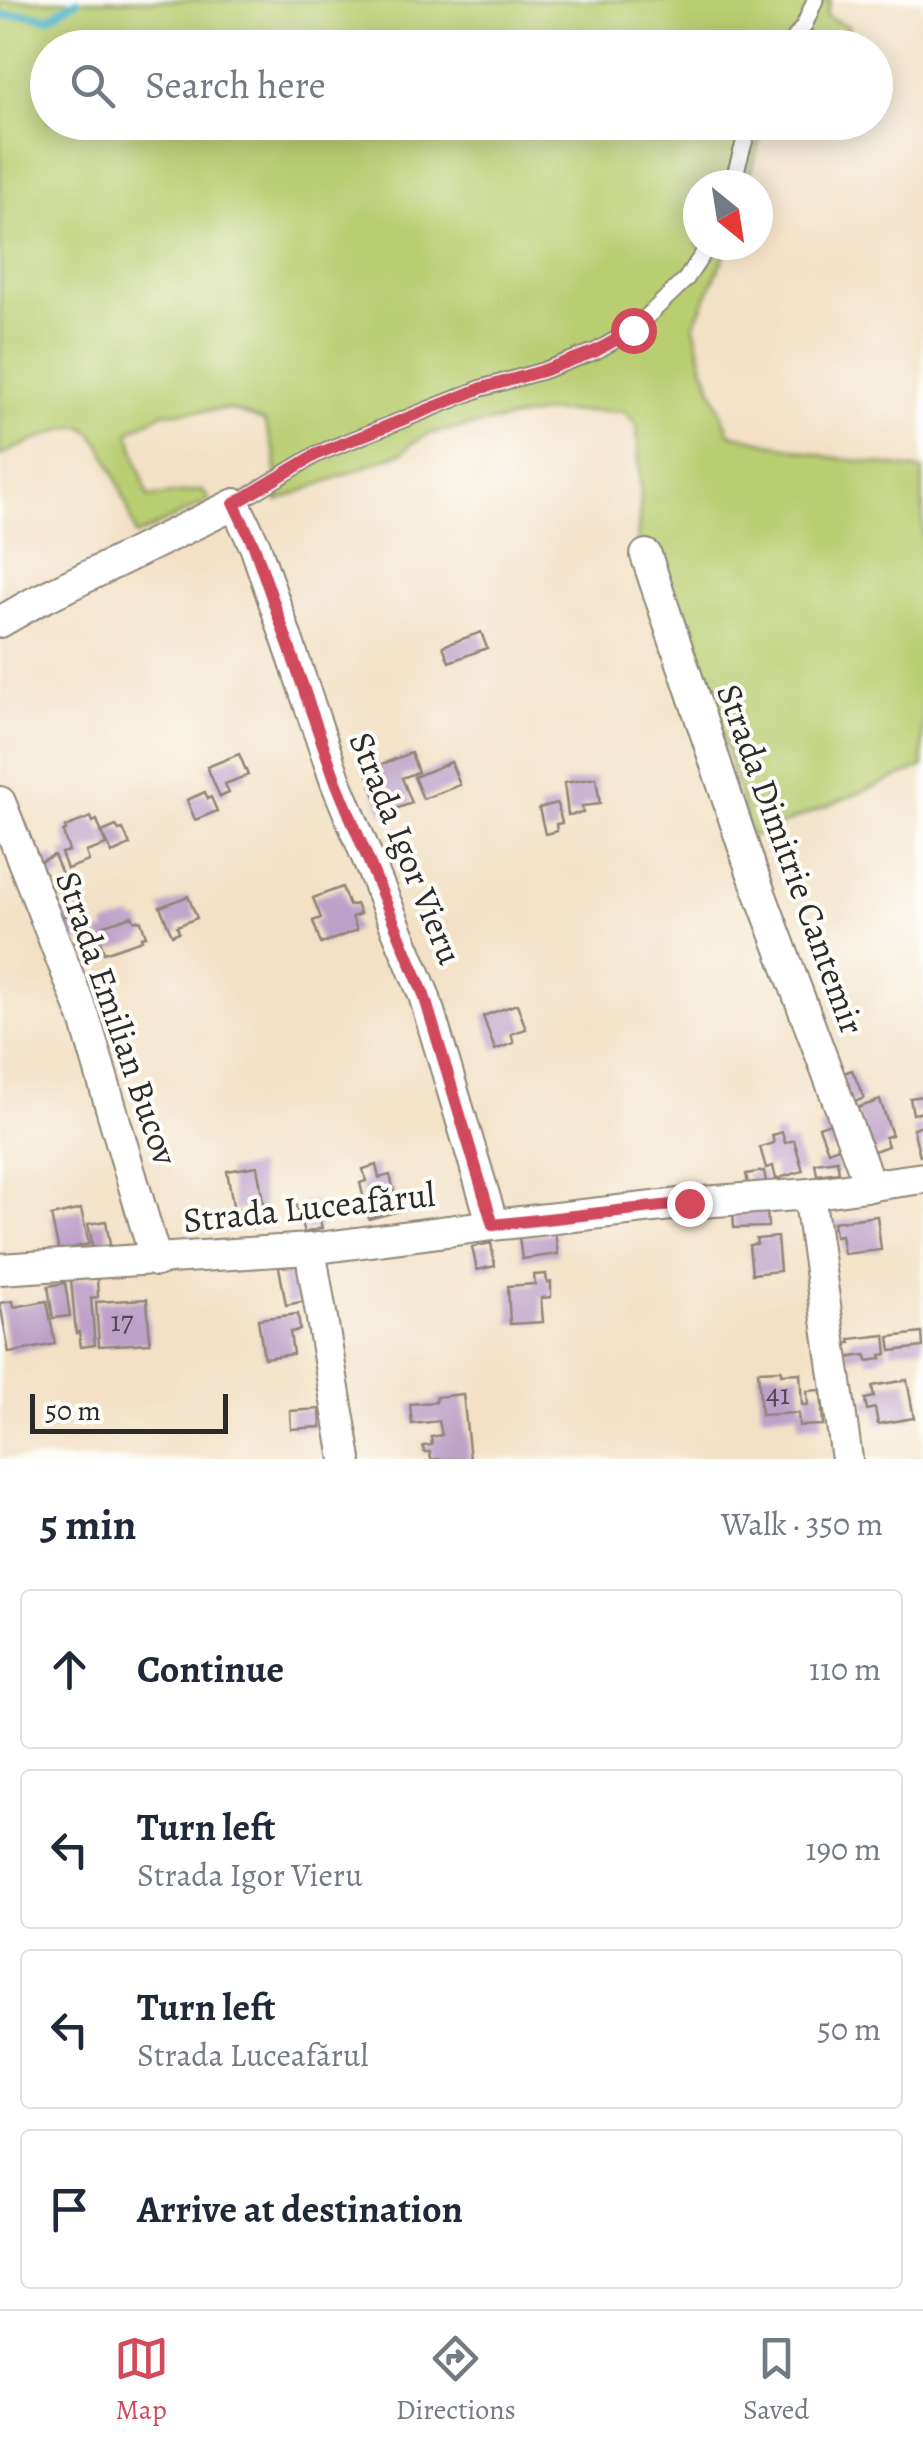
<!DOCTYPE html>
<html lang="en">
<head>
<meta charset="utf-8">
<style>
  body { margin:0; font-family:Alegreya,serif; background:#f6f6f7; color:#1f2937 }
  .compass { position:absolute; left:683px; top:170px; width:90px; height:90px; border-radius:50%; background:#fff; box-shadow:0 5px 25px #0003; rotate:150deg }
  .scale { position:absolute; left:30px; bottom:25px; width:198px; box-sizing:border-box; padding-left:10px; border:5px solid #2b2b2b; border-top:0; font-size:28px; line-height:35px; white-space:nowrap; color:#2b2b2b; -webkit-text-stroke:8px #fdfcf7; paint-order:stroke }
  .stop { position:absolute; width:30px; height:30px; margin:-22px; border:8px solid #d1495b; border-radius:50%; background:#fff }
  .stop.end { background:#d1495b; border-color:#fff; box-shadow:0 2px 10px #0008 }
  .list { margin:0; padding:0; list-style:none }
  h2 { display:flex; justify-content:space-between; align-items:center; height:130px; margin:0; padding:0 40px; font-size:42px }
  h2 small { font-size:32px; font-weight:400; color:#747a83 }
  .list li { display:grid; grid-template-columns:65px 1fr auto; gap:30px; align-items:center; box-sizing:border-box; height:160px; margin:0 20px 20px; padding:0 20px; border:2px solid #e0e1e3; border-radius:10px }
  .list b { display:block; font-size:38px; white-space:nowrap }
  .list p { margin:0; font-size:32px; white-space:nowrap; color:#747a83 }
  .list em { font-size:32px; font-style:normal; color:#747a83 }
  .icon { flex:none; width:55px; height:55px; fill:none; stroke:currentColor; stroke-width:2; stroke-linecap:round; stroke-linejoin:round }
  .map { position:relative; flex:none; width:923px; height:1459px; overflow:hidden }
  .search { position:absolute; background:#fff; box-shadow:0 5px 25px #0003; left:30px; right:30px; top:30px; height:110px; display:flex; align-items:center; gap:25px; box-sizing:border-box; padding:0 35px; border-radius:55px; color:#747a83; font-size:38px }
  .sheet { height:850px; background:#fff }
  nav { display:flex; justify-content:space-around; align-items:center; box-sizing:border-box; height:140px; border-top:2px solid #e0e1e3; background:#fff; font-size:28px; color:#747a83 }
  nav a { display:grid; justify-items:center; gap:5px }
  nav .on { color:#d1495b }
  .map>svg:first-child { display:block }
  .green { fill:#b9cd71; stroke:#727c4e; stroke-width:2.5 }
  .lines { fill:none; stroke-linecap:round; stroke-linejoin:round }
  .stream { stroke:#4ab2c9; stroke-width:8 }
  .building { fill:#bda1c8 }
  .service-casing { stroke:#8e8678; stroke-width:19 }
  .minor-casing { stroke:#8e8678; stroke-width:34 }
  .service { stroke:#fff; stroke-width:15 }
  .minor { stroke:#fff; stroke-width:30 }
  .route { stroke:#d1495b; stroke-width:12 }
  .labels { text-anchor:middle; stroke-width:8; stroke-linejoin:round; paint-order:stroke }
  .number-label { font-size:30px; fill:#504852 }
  .street-label { font-size:35px; fill:#2b2b2b; stroke:#fdfcf7 }
</style>
</head>
<body>
<div class="map">
<svg width="923" height="1459" viewBox="0 0 923 1459">
  <rect width="100%" height="100%" fill="#fdfcf7"/>
  <filter id="ink" filterUnits="userSpaceOnUse"><feTurbulence type="fractalNoise" baseFrequency=".01" numOctaves="2"/><feDisplacementMap in="SourceGraphic" scale="20" xChannelSelector="R" yChannelSelector="G"/><feConvolveMatrix kernelMatrix="1 2 1 2 8 2 1 2 1" color-interpolation-filters="sRGB"/></filter>
  <filter id="wash" filterUnits="userSpaceOnUse"><feTurbulence type="fractalNoise" baseFrequency=".0048" numOctaves="4" result="noise"/><feDisplacementMap in="SourceGraphic" scale="40" xChannelSelector="R" yChannelSelector="G"/><feGaussianBlur stdDeviation="2.25" result="paint"/><feColorMatrix in="noise" values="0 0 0 0 0 0 0 0 0 0 0 0 0 0 0 0 0 1.4 0 .05"/><feComposite in="paint" operator="in"/></filter>
  <g filter="url(#wash)">
    <rect width="100%" height="100%" fill="#f2e1c5"/>
    <!-- green -->
    <path class="green" d="M0,0H831L826,16L848,26L850,47H816L802,41L799,48H48V122L765,123L746,185H698V245H729L694,325L704,368L730,434L830,457L923,470V767L751,837L719,723L691,713L636,554L641,497L637,424L623,411L548,412L428,434L411,444L403,452L277,501L275,454L264,421L229,409L163,413L129,432L148,497L203,490L209,501L136,536C131,515 103,429 81,427C69,425 13,449 0,456Z"/>
    <g class="lines">
      <!-- stream -->
      <polyline class="stream" points="0,16 26,14 49,18 77,0"/>
    </g>
    <g id="blocks">
      <!-- building -->
      <g class="building">
        <polygon points="481,632 487,648 449,662 443,646"/>
        <polygon points="411,753 418,772 402,778 412,803 382,814 366,770"/>
        <polygon points="239,754 248,775 225,784 229,793 220,797 207,767"/>
        <polygon points="451,762 460,785 423,799 414,777"/>
        <polygon points="596,778 600,804 582,806 583,813 568,815 564,783"/>
        <polygon points="205,792 208,799 211,797 217,811 195,820 187,800"/>
        <polygon points="557,803 562,823 556,824 557,831 545,834 539,808"/>
        <polygon points="91,817 93,822 97,820 106,845 86,852 89,861 67,869 61,853 69,851 63,832 66,831 65,827"/>
        <polygon points="116,826 119,830 123,829 130,845 112,853 102,832"/>
        <polygon points="54,855 63,876 46,884 37,863"/>
        <polygon points="342,887 349,906 356,904 360,914 352,917 357,930 321,944 313,921 321,918 313,898"/>
        <polygon points="188,896 197,918 177,926 179,932 172,935 160,907"/>
        <polygon points="86,908 95,936 70,943 62,916"/>
        <polygon points="132,916 134,920 141,921 146,936 141,937 142,940 104,953 98,933 106,930 104,925"/>
        <polygon points="517,1004 526,1029 511,1034 514,1043 495,1050 483,1016"/>
        <polygon points="852,1070 864,1098 850,1104 838,1075"/>
        <polygon points="923,1096 923,1112 913,1114 910,1098"/>
        <polygon points="880,1100 892,1135 885,1137 888,1146 869,1153 854,1109"/>
        <polygon points="835,1121 844,1145 828,1151 819,1127"/>
        <polygon points="923,1125 923,1155 920,1156 913,1128"/>
        <polygon points="782,1132 785,1143 794,1140 803,1171 776,1179 773,1166 766,1168 760,1147 774,1143 772,1135"/>
        <polygon points="837,1160 839,1172 817,1175 815,1163"/>
        <polygon points="376,1165 379,1178 390,1175 399,1211 369,1219 360,1183 366,1181 363,1169"/>
        <polygon points="257,1166 267,1225 253,1228 250,1208 234,1211 227,1171"/>
        <polygon points="764,1171 766,1182 748,1184 746,1174"/>
        <polygon points="315,1201 322,1228 304,1233 297,1206"/>
        <polygon points="81,1209 89,1244 59,1251 51,1216"/>
        <polygon points="767,1210 768,1227 734,1228 733,1212"/>
        <polygon points="877,1216 881,1250 844,1254 841,1235 835,1236 833,1222"/>
        <polygon points="106,1221 110,1245 93,1248 88,1224"/>
        <polygon points="555,1232 558,1254 522,1259 519,1237"/>
        <polygon points="777,1237 780,1271 752,1274 749,1245 757,1244 756,1239"/>
        <polygon points="491,1243 495,1266 477,1270 472,1247"/>
        <polygon points="300,1264 306,1301 286,1305 279,1267"/>
        <polygon points="546,1274 547,1283 551,1282 551,1297 541,1298 543,1322 510,1324 508,1286 535,1284 534,1275"/>
        <polygon points="97,1278 98,1297 91,1298 95,1345 81,1347 79,1332 76,1333 71,1280"/>
        <polygon points="65,1283 70,1316 53,1318 48,1286"/>
        <polygon points="147,1299 150,1343 99,1346 96,1302"/>
        <polygon points="13,1301 14,1307 47,1301 55,1344 9,1353 0,1303"/>
        <polygon points="298,1314 300,1330 290,1332 293,1354 264,1358 258,1319"/>
        <polygon points="922,1333 923,1347 891,1351 889,1337"/>
        <polygon points="885,1335 887,1354 881,1355 881,1359 867,1361 866,1355 845,1358 843,1344 851,1343 850,1339"/>
        <polygon points="781,1370 781,1374 800,1373 802,1405 808,1405 807,1391 821,1390 823,1425 799,1426 798,1413 761,1415 758,1371"/>
        <polygon points="907,1380 914,1418 878,1424 875,1408 867,1410 865,1399 874,1397 872,1386"/>
        <polygon points="463,1394 470,1459 431,1459 430,1452 424,1452 423,1446 432,1445 431,1437 442,1435 439,1421 412,1424 410,1404 436,1402 436,1397"/>
        <polygon points="320,1409 321,1427 291,1429 290,1411"/>
      </g>
    </g>
  </g>
  <g filter="url(#ink)">
    <use href="#blocks" fill-opacity="0" stroke="#8e8678" stroke-width="2.5"/>
    <g class="lines">
      <defs>
        <g id="service">
          <polyline points="787,48 804,26 815,0"/>
          <polyline points="732,185 750,122"/>
          <polyline points="235,504 317,454 482,388 542,371 596,351 633,330 686,279 709,245"/>
        </g>
        <g id="minor">
          <polyline points="646,555 751,869 870,1186"/>
          <polyline points="0,622 35,602 235,504 255,546 336,782 424,995 493,1225"/>
          <polyline points="0,802 85,1019 156,1261"/>
          <polyline points="809,1194 847,1459"/>
          <polyline points="310,1249 346,1459"/>
          <polyline points="0,1269 310,1249 493,1225 689,1203 809,1194 923,1178"/>
        </g>
      </defs>
      <!-- service casing -->
      <use href="#service" class="service-casing"/>
      <!-- minor casing -->
      <use href="#minor" class="minor-casing"/>
      <!-- service -->
      <use href="#service" class="service"/>
      <!-- minor -->
      <use href="#minor" class="minor"/>
    </g>
  </g>
  <g class="lines" filter="url(#ink)">
    <!-- route -->
    <polyline class="route" points="633,330 596,351 542,371 482,388 317,454 234,504 254,546 336,782 424,995 493,1225 689,1203"/>
  </g>
  <g class="labels">
    <!-- number labels -->
    <g class="number-label">
      <text x="122" y="1331">17</text>
      <text x="778" y="1404">41</text>
    </g>
    <!-- street labels -->
    <g class="street-label">
      <text transform="translate(406 848) rotate(68)" y="12">Strada Igor Vieru</text>
      <text transform="translate(791 859) rotate(70)" y="12">Strada Dimitrie Cantemir</text>
      <text transform="translate(117 1018) rotate(71)" y="12">Strada Emilian Bucov</text>
      <text transform="translate(309 1207) rotate(-6)" y="12">Strada Luceafărul</text>
    </g>
  </g>
</svg>
<svg class="compass" viewBox="-18 -18 36 36"><path d="M0-13l5 13h-10z" fill="#e53935"/><path d="M0 13l5-13h-10z" fill="#747a83"/></svg>
<div class="scale">50 m</div>
<div class="stop" style="left:633px;top:330px"></div>
<div class="stop end" style="left:689px;top:1203px"></div>
<div class="search"><svg class="icon" aria-label="search" viewBox="0 0 24 24"><circle cx="10" cy="10" r="6"/><path d="M15 15l6 6"/></svg>Search here</div>
</div>
<section class="sheet">
<h2>5 min<small>Walk · 350 m</small></h2>
<ul class="list">
<li><svg class="icon" aria-label="ahead" viewBox="0 0 24 24"><path d="M12 20V5M6 11l6-6 6 6"/></svg><div><b>Continue</b></div><em>110 m</em></li>
<li><svg class="icon" aria-label="left" viewBox="0 0 24 24"><path d="M17 20v-9H6M10 6l-5 5 5 5"/></svg><div><b>Turn left</b><p>Strada Igor Vieru</p></div><em>190 m</em></li>
<li><svg class="icon" aria-label="left" viewBox="0 0 24 24"><path d="M17 20v-9H6M10 6l-5 5 5 5"/></svg><div><b>Turn left</b><p>Strada Luceafărul</p></div><em>50 m</em></li>
<li><svg class="icon" aria-label="arrive" viewBox="0 0 24 24"><path d="M6 21V4h12l-3 4 3 4H6"/></svg><div><b>Arrive at destination</b></div></li>
</ul>
</section>
<nav>
<a class="on"><svg class="icon" aria-label="map" viewBox="0 0 24 24"><path d="M3 6l6-2 6 2 6-2v14l-6 2-6-2-6 2zM9 4v14M15 6v14"/></svg>Map</a>
<a><svg class="icon" aria-label="directions" viewBox="0 0 24 24"><path d="M12 3l9 9-9 9-9-9zM9 14v-3h6M13 9l2 2-2 2"/></svg>Directions</a>
<a><svg class="icon" aria-label="saved" viewBox="0 0 24 24"><path d="M7 4h10v16l-5-4-5 4z"/></svg>Saved</a>
</nav>
</body>
</html>
